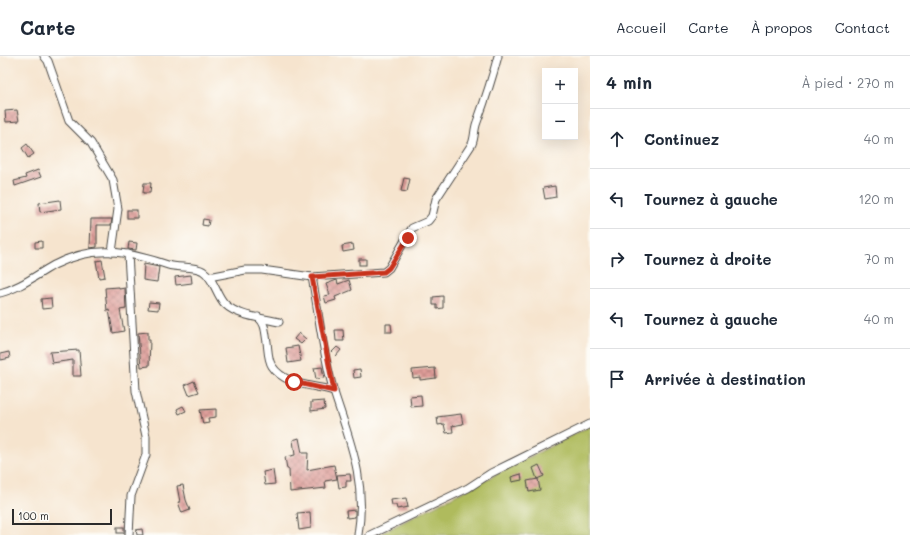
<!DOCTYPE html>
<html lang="fr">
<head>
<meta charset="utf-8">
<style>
  body { margin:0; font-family:Mali,sans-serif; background:#f6f6f7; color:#1f2937 }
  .controls { position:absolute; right:12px; top:12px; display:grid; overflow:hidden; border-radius:0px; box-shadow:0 4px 16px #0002 }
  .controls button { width:36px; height:36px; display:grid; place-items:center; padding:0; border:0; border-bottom:1px solid #e0e1e3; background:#fff; color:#1f2937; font:20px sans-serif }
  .scale { position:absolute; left:12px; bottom:10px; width:100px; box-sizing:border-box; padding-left:4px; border:2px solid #2b2b2b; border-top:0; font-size:11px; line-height:14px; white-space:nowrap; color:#2b2b2b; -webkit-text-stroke:3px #fdfcf7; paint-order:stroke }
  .stop { position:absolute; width:12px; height:12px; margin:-9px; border:3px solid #c8321e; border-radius:50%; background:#fff }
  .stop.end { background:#c8321e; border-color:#fff; box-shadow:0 1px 4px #0008 }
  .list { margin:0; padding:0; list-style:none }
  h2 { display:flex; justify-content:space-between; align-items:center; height:52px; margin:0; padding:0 16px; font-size:17px }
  h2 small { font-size:13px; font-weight:400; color:#747a83 }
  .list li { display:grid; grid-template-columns:26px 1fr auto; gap:12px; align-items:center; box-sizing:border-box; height:60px; padding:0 16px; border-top:1px solid #e0e1e3 }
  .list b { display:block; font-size:15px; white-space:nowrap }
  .list em { font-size:13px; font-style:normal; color:#747a83 }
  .icon { flex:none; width:22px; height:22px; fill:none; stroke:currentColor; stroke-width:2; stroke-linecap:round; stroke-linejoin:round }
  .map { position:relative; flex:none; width:590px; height:479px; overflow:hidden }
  header { display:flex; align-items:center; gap:24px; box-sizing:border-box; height:56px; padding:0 20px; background:#fff; border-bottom:1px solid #e0e1e3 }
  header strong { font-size:19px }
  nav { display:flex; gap:22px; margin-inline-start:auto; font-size:14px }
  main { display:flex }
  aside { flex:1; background:#fff }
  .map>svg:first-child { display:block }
  .green { fill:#afbb5d; stroke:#6d7344 }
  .building { fill:url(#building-cross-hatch) }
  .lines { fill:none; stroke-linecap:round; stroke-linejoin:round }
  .street-casing { stroke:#494743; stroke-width:9 }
  .street { stroke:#fff; stroke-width:7 }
  .route { stroke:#c8321e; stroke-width:5 }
</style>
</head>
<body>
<header>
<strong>Carte</strong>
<nav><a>Accueil</a><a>Carte</a><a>À propos</a><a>Contact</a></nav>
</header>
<main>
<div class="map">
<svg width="590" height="479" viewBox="0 0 590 479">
  <defs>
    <pattern id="building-cross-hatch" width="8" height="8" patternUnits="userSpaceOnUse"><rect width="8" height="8" fill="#de9c98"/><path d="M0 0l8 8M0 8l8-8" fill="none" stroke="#b47f7c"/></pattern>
  </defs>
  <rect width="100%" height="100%" fill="#fdfcf7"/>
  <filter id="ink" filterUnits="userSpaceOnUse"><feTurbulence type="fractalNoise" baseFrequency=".025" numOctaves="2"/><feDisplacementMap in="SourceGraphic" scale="8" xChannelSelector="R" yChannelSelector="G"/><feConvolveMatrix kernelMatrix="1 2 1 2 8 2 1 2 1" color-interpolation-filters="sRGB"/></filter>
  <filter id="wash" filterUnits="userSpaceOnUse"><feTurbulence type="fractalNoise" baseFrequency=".012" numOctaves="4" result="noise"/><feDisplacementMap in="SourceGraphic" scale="16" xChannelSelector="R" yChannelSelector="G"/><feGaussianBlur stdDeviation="0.9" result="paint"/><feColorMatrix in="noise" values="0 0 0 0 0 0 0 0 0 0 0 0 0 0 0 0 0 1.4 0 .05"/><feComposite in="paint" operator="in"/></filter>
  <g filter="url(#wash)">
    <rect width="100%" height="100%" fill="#f6e4ce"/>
    <!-- green -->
    <polygon class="green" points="590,370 590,479 378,479"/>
    <g id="blocks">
      <!-- building -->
      <g class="building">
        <polygon points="17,54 19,65 6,66 5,55"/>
        <polygon points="27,88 34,98 28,102 22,92"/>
        <polygon points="38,114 41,121 15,130 14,125 26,122 25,119"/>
        <polygon points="404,122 410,123 407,136 401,135"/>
        <polygon points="144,127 151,127 150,137 143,137"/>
        <polygon points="555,130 556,141 545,143 543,132"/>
        <polygon points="60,144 61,153 40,156 39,147"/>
        <rect x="127" y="154" width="10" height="8"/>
        <polygon points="91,163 112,163 111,169 97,169 97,191 90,192"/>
        <polygon points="203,163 209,164 208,170 202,169"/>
        <polygon points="42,185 42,192 35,192 35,186"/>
        <polygon points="129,186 137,187 136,194 128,193"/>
        <polygon points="353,188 354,194 343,196 342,190"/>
        <rect x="359" y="203" width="7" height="6"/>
        <polygon points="102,204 105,221 99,222 96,205"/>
        <polygon points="144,208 159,211 157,226 143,224"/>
        <polygon points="191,219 192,227 176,229 175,221"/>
        <polygon points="337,224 338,228 349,224 352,234 335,241 336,244 326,247 324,240 330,239 326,228"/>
        <polygon points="119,231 119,233 125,232 126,253 120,254 124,275 113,277 109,254 107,255 105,232"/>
        <polygon points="443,240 443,252 437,253 437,249 433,249 433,241"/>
        <polygon points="51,242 52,252 42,253 41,243"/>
        <polygon points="149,246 159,247 158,254 148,253"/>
        <polygon points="386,268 391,268 392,276 386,276"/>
        <polygon points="335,274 343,274 344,285 336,285"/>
        <polygon points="148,276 148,284 150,284 149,310 141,311 138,277"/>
        <polygon points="299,277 306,283 301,288 294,283"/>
        <polygon points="298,290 301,305 288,307 286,292"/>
        <polygon points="337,291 341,294 336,300 332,296"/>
        <polygon points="79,294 81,320 73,320 73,304 52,307 50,296"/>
        <polygon points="9,296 10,302 1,304 0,298"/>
        <polygon points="322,311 324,322 316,323 314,312"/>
        <polygon points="435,312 436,322 420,324 420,321 413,322 412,314"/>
        <polygon points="360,313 361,321 354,322 353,314"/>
        <polygon points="194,325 199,336 189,339 185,329"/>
        <polygon points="421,339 422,350 411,351 410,340"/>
        <polygon points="324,345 325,353 311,355 311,346"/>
        <polygon points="183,350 186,355 179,358 177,353"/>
        <polygon points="216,353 216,361 208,362 209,367 203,368 200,354"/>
        <polygon points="461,358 463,368 452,370 453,376 446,377 444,368 438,369 437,361"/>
        <polygon points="299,382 302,397 308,397 307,414 334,409 337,423 325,425 326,432 290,436 289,413 287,413 285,401 295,399 293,384"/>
        <polygon points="539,409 544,420 537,423 533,412"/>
        <polygon points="273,414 275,428 265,429 263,416"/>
        <polygon points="350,418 351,425 346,425 346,431 339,432 337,419"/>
        <polygon points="521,418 522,424 512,426 511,421"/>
        <polygon points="538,423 540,434 529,436 527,425"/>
        <polygon points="183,429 186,444 190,454 182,457 178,446 180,446 177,430"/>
        <polygon points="406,442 408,451 397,453 396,449 392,449 391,444"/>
        <polygon points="355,454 355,461 347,462 346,455"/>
        <polygon points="310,456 311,472 299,474 297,457"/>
        <rect x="117" y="471" width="7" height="6"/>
        <polygon points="142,473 143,479 137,479 136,474"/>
      </g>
    </g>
  </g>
  <g filter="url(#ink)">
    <use href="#blocks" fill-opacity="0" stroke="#494743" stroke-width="1"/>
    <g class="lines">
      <defs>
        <g id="street">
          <polyline points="44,0 48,5 69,65 91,87 113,124 118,153 112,196"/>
          <polyline points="128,198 136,335 146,380 146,399 131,440 129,479"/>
          <path d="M209,221L245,214H262L312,221L384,216L389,212L412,172L428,165L432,160L436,143L472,88C475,81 474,73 477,66C485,44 492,23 498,0"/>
          <path d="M312,221C319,258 323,300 334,336C350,386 367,424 358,479"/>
          <path d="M0,237C20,232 36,219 54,209C95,188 126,195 168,209C177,212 196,210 203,215C214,222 216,239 225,248C237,260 262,262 279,266"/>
          <path d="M258,261C266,268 265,276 267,286C268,294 268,304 272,310C285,330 314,329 334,335"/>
          <polyline points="370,479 468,432 491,417 590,368"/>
        </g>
      </defs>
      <!-- street casing -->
      <use href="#street" class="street-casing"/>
      <!-- street -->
      <use href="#street" class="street"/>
    </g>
  </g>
  <g class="lines" filter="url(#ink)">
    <!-- route -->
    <polyline class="route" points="294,326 334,335 312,221 384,216 389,212 408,182"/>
  </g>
</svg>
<div class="controls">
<button>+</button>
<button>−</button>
</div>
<div class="scale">100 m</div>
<div class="stop" style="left:294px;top:326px"></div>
<div class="stop end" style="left:408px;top:182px"></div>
</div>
<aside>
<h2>4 min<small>À pied · 270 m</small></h2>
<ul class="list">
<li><svg class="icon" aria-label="ahead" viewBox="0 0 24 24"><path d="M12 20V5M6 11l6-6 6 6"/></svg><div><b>Continuez</b></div><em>40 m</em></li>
<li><svg class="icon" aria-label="left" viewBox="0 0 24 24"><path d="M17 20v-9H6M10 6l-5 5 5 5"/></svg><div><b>Tournez à gauche</b></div><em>120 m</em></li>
<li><svg class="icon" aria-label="right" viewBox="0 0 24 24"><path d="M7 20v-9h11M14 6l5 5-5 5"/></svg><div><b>Tournez à droite</b></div><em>70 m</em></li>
<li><svg class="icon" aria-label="left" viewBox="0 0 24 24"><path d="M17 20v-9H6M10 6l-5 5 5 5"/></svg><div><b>Tournez à gauche</b></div><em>40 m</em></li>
<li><svg class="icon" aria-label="arrive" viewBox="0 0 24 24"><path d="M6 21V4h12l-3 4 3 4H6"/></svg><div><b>Arrivée à destination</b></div></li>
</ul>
</aside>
</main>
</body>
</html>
